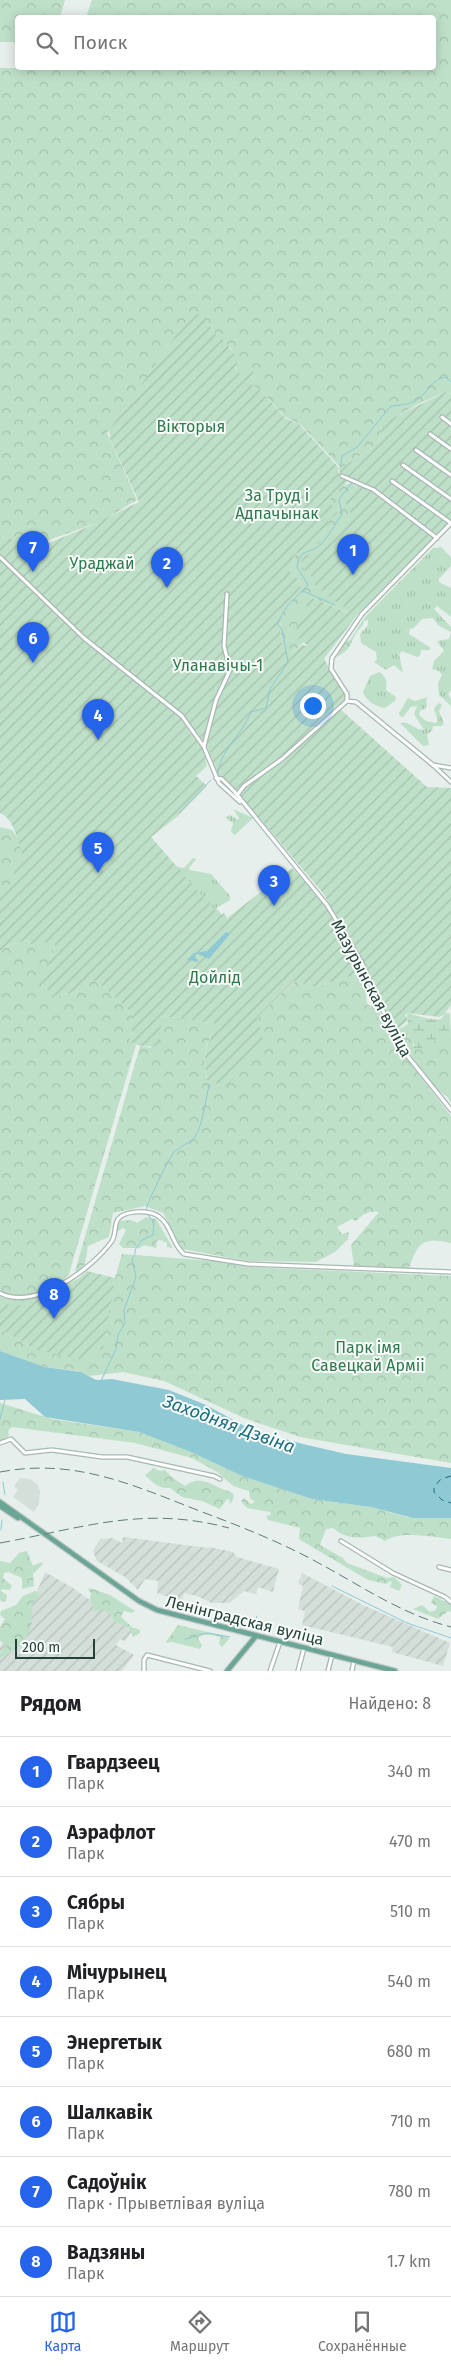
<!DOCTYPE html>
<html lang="ru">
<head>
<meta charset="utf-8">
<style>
  body { margin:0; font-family:"Fira Sans",sans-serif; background:#f6f6f6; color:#202124 }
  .scale { position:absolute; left:15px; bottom:12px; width:80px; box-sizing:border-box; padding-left:5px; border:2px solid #24423a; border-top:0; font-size:14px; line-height:18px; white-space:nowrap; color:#24423a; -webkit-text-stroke:4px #f7fbf9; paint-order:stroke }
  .you { position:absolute; left:312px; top:705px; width:18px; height:18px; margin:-12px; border:4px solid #fff; border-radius:50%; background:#1a73e8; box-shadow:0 0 0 8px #1a73e833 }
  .badge { display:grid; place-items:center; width:32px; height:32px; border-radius:50%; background:#2563eb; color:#fff; font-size:16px; font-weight:700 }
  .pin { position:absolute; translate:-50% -41px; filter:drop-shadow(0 1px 2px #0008) }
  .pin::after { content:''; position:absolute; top:26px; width:18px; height:15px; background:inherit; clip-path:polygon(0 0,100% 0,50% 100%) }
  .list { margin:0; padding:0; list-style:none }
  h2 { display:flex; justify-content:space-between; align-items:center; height:65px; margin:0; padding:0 20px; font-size:21px }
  h2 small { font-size:16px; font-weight:400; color:#757577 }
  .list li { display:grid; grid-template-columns:32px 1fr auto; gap:15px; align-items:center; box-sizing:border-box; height:70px; padding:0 20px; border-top:1px solid #e0e0e0 }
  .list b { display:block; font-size:19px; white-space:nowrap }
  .list p { margin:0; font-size:16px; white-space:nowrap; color:#757577 }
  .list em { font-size:16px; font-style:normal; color:#757577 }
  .icon { flex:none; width:28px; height:28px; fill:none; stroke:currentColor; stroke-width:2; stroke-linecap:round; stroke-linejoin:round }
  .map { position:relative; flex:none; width:451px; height:1671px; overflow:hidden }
  .search { position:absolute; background:#fff; box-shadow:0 2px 12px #0003; left:15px; right:15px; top:15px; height:55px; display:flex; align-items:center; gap:12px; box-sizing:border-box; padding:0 18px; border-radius:5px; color:#757577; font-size:19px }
  .sheet { height:625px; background:#fff }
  nav { display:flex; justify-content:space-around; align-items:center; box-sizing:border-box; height:70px; border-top:1px solid #e0e0e0; background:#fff; font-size:14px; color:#757577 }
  nav a { display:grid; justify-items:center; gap:2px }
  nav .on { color:#2563eb }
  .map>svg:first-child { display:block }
  .built { fill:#d4dfda }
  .industrial { fill:url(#industrial-furrows) }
  .grass { fill:url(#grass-tufts) }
  .forest { fill:url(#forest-crowns) }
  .wetland { fill:url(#wetland-marsh) }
  .garden { fill:url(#garden-furrows); fill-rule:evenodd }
  .water { fill:#8ec9d4 }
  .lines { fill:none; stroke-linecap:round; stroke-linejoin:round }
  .stream { stroke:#8ec9d4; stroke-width:1 }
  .ferry { stroke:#1c6f80; stroke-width:1; stroke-dasharray:6 5; stroke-linecap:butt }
  .minor-casing { stroke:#a8b8b2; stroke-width:5.5 }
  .major-casing { stroke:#c2cac8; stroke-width:7 }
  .minor { stroke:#fff; stroke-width:3 }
  .major { stroke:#6aa596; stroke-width:4.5 }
  .rail { stroke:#5f7d75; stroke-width:1; stroke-dasharray:10 5; stroke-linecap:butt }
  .labels { text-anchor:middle; stroke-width:4; stroke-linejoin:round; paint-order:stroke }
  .park-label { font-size:16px; fill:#2d7a4b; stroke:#f7fbf9 }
  .street-label { font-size:16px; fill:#24423a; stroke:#f7fbf9 }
  .water-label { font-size:18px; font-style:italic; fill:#1c6f80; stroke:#f7fbf9 }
</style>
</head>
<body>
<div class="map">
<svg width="451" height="1671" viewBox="0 0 451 1671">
  <defs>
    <pattern id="industrial-furrows" width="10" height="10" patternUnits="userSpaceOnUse" patternTransform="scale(1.25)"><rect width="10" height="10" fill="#d4dfda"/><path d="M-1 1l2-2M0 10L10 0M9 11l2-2" fill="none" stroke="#b6c1bc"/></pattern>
    <pattern id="grass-tufts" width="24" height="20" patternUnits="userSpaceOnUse" patternTransform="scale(1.25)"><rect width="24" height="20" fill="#bfe0c8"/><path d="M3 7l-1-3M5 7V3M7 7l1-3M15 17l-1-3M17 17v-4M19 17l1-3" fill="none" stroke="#a4c1ad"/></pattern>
    <pattern id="forest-crowns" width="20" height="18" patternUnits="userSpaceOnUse" patternTransform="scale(1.25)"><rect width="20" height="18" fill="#bfe0c8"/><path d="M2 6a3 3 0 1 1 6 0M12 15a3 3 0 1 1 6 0" fill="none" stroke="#a4c1ad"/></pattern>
    <pattern id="wetland-marsh" width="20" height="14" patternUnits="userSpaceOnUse" patternTransform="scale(1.25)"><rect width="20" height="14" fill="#bfe0c8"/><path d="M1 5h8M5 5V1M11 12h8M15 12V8" fill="none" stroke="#a4c1ad"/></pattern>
    <pattern id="garden-furrows" width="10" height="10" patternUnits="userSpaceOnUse" patternTransform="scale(1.25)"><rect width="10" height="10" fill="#bfe0c8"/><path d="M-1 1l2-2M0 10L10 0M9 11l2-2" fill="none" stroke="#a4c1ad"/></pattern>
  </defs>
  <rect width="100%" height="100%" fill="#e6efeb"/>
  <!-- built -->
  <polygon class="built" points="20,1478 30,1479 37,1484 40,1491 39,1504 34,1512 13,1497 18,1490 14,1486"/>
  <!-- industrial -->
  <g class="industrial">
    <polygon points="123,1537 208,1548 209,1547 233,1552 237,1557 279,1569 273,1592 258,1587 256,1594 244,1591 231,1602 226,1603 212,1603 197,1596 184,1593 182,1601 157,1593 158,1581 145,1579 138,1590 125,1577 97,1561 93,1551 100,1539 112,1538 122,1543"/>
    <polygon points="45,1572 73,1588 133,1630 125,1641 120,1639 116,1645 134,1655 122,1671 0,1671 0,1647 36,1594"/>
    <polygon points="302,1573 363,1605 450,1643 443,1666 392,1652 393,1647 302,1625 305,1611 298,1609 303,1586 298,1583"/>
  </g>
  <!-- grass -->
  <g class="grass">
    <path d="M441,547L451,557V566L439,579V582L451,588V617L437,606L434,609L451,627V690L448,694L451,699V706L439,695L438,683L442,675L439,671L432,669L434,661L444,651L437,641L449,639L451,632L438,625L433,618L422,619L414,628L410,629L409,634L431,648L429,650H421L420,656L417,657L402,651L399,654L403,673L394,665L386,670L374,662L377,659L376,652L361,643L360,634L368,625V620L364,621C363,627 358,629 355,635C348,649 351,648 337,657L344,643L350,640L365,617L433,548Z"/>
    <path d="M379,672C387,677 387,681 386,690L396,697L395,701L385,708C376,707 366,701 363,692L370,676Z"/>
    <path d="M427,697L426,708L420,711L419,715L426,721L436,723L438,720L434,710L436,705L440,703L442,705L439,711L444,723L442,726H433L432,731L427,734L429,745L423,746L400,723C408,720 415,730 424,730L414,714L417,706L411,707L403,717L400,716L399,713L408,698L415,701Z"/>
    <polygon points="233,809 253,818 235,835 231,832 233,823 225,817 230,815 238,820 239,818"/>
    <polygon points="193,858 196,859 189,868 190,870 211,874 230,896 230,900 216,908 222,915 220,918 173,866 184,868"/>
  </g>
  <!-- forest -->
  <g class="forest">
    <polygon points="0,0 65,0 60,17 18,18 17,42 0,42"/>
    <polygon points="92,0 451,0 451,394 445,392 418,404 380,426 383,437 370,449 341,468 300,424 285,417 263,393 251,384 257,374 241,375 237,372 231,348 219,339 209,324 182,328 107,433 137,500 100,522 43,542 0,537 0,68 434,68 434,18 86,17"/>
    <path d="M350,483L355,485L356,489L350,491V518L322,550L304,556L305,570L315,580V586L350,611L348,612L310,597L308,607L295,634L304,642L291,654L284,652C276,620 280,613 301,589L300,582L290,572L295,554L320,543L329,520L337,514L339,508L331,505V496L339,488Z"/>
    <polygon points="0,827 12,830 41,870 14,878 0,900"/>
    <polygon points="53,938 55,946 41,983 56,997 83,990 92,980 104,987 134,1015 130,1043 136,1045 69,1274 52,1290 29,1307 2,1305 0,1308 0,952 7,946 27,940 30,944"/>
    <path d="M363,972L369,988L366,996L367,1004L378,1010L403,1054L451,1116V1243C422,1236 418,1243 409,1268L354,1266L351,1245L379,1212C369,1211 363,1214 356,1221L352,1219L337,1227L342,1234L349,1232L348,1239L335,1252L316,1262L248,1261L182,1249L163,1213L145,1206L113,1213L109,1237L88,1246L85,1264L78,1272L75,1271L140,1046L151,1048L162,1016L217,1024C205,1046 202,1054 207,1080L257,1018L295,981L315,987Z"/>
    <path d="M394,1025L398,1029L401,1028C405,1034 409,1035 414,1040L413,1046C428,1046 436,1036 451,1034V1103L447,1096C435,1093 404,1044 394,1031Z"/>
    <polygon points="146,1217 156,1219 173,1248 167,1247 167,1243 160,1240 157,1241 156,1248 145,1245 139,1248 123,1248 119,1244 126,1230 123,1228 117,1231 116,1229 120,1221 131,1220 137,1223"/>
    <polygon points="122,1254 214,1261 249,1267 451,1276 451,1463 300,1437 244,1418 164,1381 123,1372 89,1376 78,1371 45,1367 0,1351 0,1329 37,1350 115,1278"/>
    <path d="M0,1403L52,1419L139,1432L191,1452L242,1476L312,1499L371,1507L407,1517L451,1518V1539C434,1537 399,1530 385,1541L376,1536C359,1538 347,1540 333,1528L326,1529L320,1545L343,1558L347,1563L387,1578L394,1577L402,1585L399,1591L390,1587L392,1582L390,1581L386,1584L368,1580L302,1541L299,1539L300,1528L268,1520L266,1516L271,1515L270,1512L247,1508L241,1501L244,1498L251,1504L255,1502L250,1498L249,1491L233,1486L217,1472L192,1458L135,1443L12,1427L8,1431L9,1436L0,1441Z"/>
    <path d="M154,1468L160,1471L165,1470L173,1478L185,1486C196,1476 209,1482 220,1488C225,1491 229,1489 234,1495L232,1502L229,1504L230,1500L227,1499L220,1509L202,1501L182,1497L170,1488C159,1489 152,1482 145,1475Z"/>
    <polygon points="27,1551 33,1566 42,1562 43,1564 33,1574 34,1586 22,1589 22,1578 8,1572 4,1573 3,1578 12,1586 10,1590 2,1589 1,1591 7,1595 6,1601 2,1602 0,1600 0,1561 10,1563 19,1553"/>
    <polygon points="90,1588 110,1595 135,1611 132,1613 124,1611 121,1617 132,1627 140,1630 140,1633 133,1637 129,1627 115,1622 111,1615 103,1610 94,1611 90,1598 91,1593 88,1589"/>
    <path d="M35,1591L38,1592L39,1598L32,1603C34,1632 27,1646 0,1658V1653L7,1645L0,1641V1627L5,1619L0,1615L1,1611L16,1605L23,1596Z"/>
    <polygon points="434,1596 451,1604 451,1612 448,1611 438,1619 413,1609 422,1605 430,1612 436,1610 437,1606 431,1603"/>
    <path d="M178,1625L228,1637L229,1639L222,1647L219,1644L220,1637C212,1635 204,1633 198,1638L202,1646L200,1649L172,1642L165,1643Z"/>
  </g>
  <!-- wetland -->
  <path class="wetland" d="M409,1013C419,1017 431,1020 441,1019L446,1013H450L451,1034C438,1036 423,1051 414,1049V1040L405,1034L401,1028L408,1024L407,1015Z"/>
  <!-- garden -->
  <g class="garden">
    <path d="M194,310L209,324L219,339L225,340L234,355L239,358L235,368L241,375L249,370L257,374L251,384L263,393L285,418L299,424L339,468L338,472L342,477L339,472L341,468L370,449L383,437L380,426L383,423L445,392L451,394V520L357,615L324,659L344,693L345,699L280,758L236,790L219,776L206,744L183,715L85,638L0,556V537L49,543L90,526L139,502L110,439L109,430ZM347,481L358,485L345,496L346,505L350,511V518L322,549L304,556L301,563L304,570L315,580V586L349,611L347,612L310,597L304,603L307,607L300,615L295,635L308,646L302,645L291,654L284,651C276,620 280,613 301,589L300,582L290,572L295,554L320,543L329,520L337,514L339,507L331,505V496L344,486Z"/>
    <path d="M0,559L84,640L181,717L190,733L203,747L207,766L196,776L207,786L178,816L151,837L220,916L224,913L227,918L292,868L318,894L359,962L363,972L315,987L294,981L257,1018L264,1043L226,1087L207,1080C202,1051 206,1049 216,1024L162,1016L159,1045C149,1048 140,1046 130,1043L132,1030L128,1028L134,1015L104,987L92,980L83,990L56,997L40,983L55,946L53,939L38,945L30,944L27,940L7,946L0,952V892L9,886L23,857C19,844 14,818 0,813Z"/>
    <path d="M340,709L427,787L451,788V1005L444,1015L439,1017L408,1013L405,1015L408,1020L395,1031L360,954L323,893L241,796C242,787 252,782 259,778C288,757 314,733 340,709Z"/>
    <polygon points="87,1271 115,1278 103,1349 91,1351 84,1360 37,1350 0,1329 0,1308 2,1304 29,1306 52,1290 78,1279"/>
  </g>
  <!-- water -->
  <g class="water">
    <polygon points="226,932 230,934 209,959 196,953 195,957 199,962 187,960 194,953 207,951"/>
    <polygon points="0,1351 45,1367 81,1372 96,1380 112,1379 169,1390 206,1405 250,1429 303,1444 346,1454 451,1468 451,1518 413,1518 371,1507 312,1499 242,1476 191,1452 139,1432 45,1417 25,1399 0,1400"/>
  </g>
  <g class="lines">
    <!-- stream -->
    <g class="stream">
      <path d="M340,469L342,456L357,447L391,406C400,405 410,405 418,399C429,391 431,380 445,377L451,382"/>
      <polyline points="303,591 335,605"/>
      <path d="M218,775C218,752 243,734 251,712L266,708L270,689L288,662L282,629L277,624L287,606L308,585L297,567C300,547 310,555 321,544C329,536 335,524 342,514L339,499L352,483"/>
      <polyline points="179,813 211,780"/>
      <path d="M146,1210C147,1203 169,1157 175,1151C180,1146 189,1144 194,1138C202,1129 206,1098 209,1085"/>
      <polyline points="101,1381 116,1349 118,1335 125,1323 124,1310 136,1277 132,1259 135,1255 135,1250 142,1240 153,1235 154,1222 147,1214"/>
      <polyline points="0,1419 5,1400"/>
      <polyline points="3,1482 5,1495"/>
      <polyline points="1,1530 2,1520"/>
      <polyline points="332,1586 407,1623 451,1638"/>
      <polyline points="232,1626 237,1624 253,1627 257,1616"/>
      <polyline points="198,1635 208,1633 230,1637"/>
      <polyline points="185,1639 196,1636"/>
    </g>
    <!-- ferry -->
    <polyline class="ferry" points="451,1476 441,1479 434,1487 434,1492 442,1500 451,1503"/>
    <defs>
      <g id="minor">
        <polyline points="442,417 451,424"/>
        <polyline points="430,434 451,449"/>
        <polyline points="416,450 451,475"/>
        <polyline points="403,465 451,499"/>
        <polyline points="342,476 374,490 437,538"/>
        <polyline points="392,481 451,523"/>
        <polyline points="0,557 84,638 182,716 204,747 219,783 240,802"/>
        <polyline points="347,701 356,702 433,765 451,768"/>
        <polyline points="204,746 216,700 230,670 224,646 227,594"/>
        <polyline points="433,765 451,782"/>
        <polyline points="216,778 222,779 234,791 327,905 361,961 384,1013 406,1054 451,1110"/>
        <polyline points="237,795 244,786 282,759 347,701 347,694 331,669 332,658 362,614 451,523"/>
        <path d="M0,1293C35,1311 92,1269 112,1241C116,1235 114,1225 118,1219C125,1210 149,1210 158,1216C172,1225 172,1245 184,1254L248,1264L451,1272"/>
        <polyline points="0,1443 11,1439 25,1453 52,1450 102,1457 127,1457 214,1476 220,1479"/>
        <polyline points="341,1541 393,1573 445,1597 451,1602"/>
        <polyline points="439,1567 451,1570"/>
        <polyline points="144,1671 144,1660 147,1655 210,1671"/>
        <polyline points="270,1671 280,1642"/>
        <polyline points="298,1671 304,1648"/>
        <polyline points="328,1671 332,1655"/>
        <polyline points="352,1671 354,1660"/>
      </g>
      <g id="major">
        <polyline points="0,1502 139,1601 157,1610 395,1671"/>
        <polyline points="0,1506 18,1518"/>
        <polyline points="227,1671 256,1636"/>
      </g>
    </defs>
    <!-- minor casing -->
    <use href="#minor" class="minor-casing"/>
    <!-- major casing -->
    <use href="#major" class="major-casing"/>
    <!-- minor -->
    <use href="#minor" class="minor"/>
    <!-- major -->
    <use href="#major" class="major"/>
    <!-- rail -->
    <g class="rail">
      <path d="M0,1472C73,1458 131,1484 197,1510C237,1525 278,1541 315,1561C360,1585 401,1614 451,1627"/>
      <path d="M0,1543C83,1528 143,1505 229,1528"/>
    </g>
  </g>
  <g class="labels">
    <!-- park labels -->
    <g class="park-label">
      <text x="191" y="432">Вікторыя</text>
      <text x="277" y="501">За Труд і<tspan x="277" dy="18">Адпачынак</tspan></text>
      <text x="102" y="569">Ураджай</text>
      <text x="218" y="671">Уланавічы-1</text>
      <text x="215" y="983">Дойлід</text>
      <text x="368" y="1353">Парк імя<tspan x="368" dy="18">Савецкай Арміі</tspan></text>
    </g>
    <!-- street labels -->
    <g class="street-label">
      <text transform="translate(372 988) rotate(62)" y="6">Мазурынская вуліца</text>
      <text transform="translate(245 1620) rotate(14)" y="6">Ленінградская вуліца</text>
    </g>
    <!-- water labels -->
    <g class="water-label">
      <text transform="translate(229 1424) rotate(20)" y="6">Заходняя Дзвіна</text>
    </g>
  </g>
</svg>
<div class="scale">200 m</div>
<div class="you"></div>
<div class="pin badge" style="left:353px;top:575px">1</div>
<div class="pin badge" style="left:167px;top:588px">2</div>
<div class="pin badge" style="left:274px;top:906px">3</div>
<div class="pin badge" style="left:98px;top:740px">4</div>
<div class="pin badge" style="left:98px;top:873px">5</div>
<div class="pin badge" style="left:33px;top:663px">6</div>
<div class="pin badge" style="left:33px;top:572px">7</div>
<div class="pin badge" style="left:54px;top:1319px">8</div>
<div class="search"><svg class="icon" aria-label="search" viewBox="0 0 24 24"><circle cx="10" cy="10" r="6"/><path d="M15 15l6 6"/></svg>Поиск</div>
</div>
<section class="sheet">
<h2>Рядом<small>Найдено: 8</small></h2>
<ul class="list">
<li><span class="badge">1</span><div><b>Гвардзеец</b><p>Парк</p></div><em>340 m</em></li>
<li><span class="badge">2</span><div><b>Аэрафлот</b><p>Парк</p></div><em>470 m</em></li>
<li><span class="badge">3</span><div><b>Сябры</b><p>Парк</p></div><em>510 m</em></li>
<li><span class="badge">4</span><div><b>Мічурынец</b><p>Парк</p></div><em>540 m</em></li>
<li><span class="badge">5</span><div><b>Энергетык</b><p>Парк</p></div><em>680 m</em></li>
<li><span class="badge">6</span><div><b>Шалкавік</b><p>Парк</p></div><em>710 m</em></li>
<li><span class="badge">7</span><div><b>Садоўнік</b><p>Парк · Прыветлівая вуліца</p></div><em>780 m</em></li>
<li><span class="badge">8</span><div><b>Вадзяны</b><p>Парк</p></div><em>1.7 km</em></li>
</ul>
</section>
<nav>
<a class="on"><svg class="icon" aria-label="map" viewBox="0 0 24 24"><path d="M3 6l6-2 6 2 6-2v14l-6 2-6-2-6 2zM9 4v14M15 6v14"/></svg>Карта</a>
<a><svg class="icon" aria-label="directions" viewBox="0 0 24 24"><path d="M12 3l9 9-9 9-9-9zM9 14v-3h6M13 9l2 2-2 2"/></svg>Маршрут</a>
<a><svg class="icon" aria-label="saved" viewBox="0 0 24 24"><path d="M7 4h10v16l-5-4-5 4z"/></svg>Сохранённые</a>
</nav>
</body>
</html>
